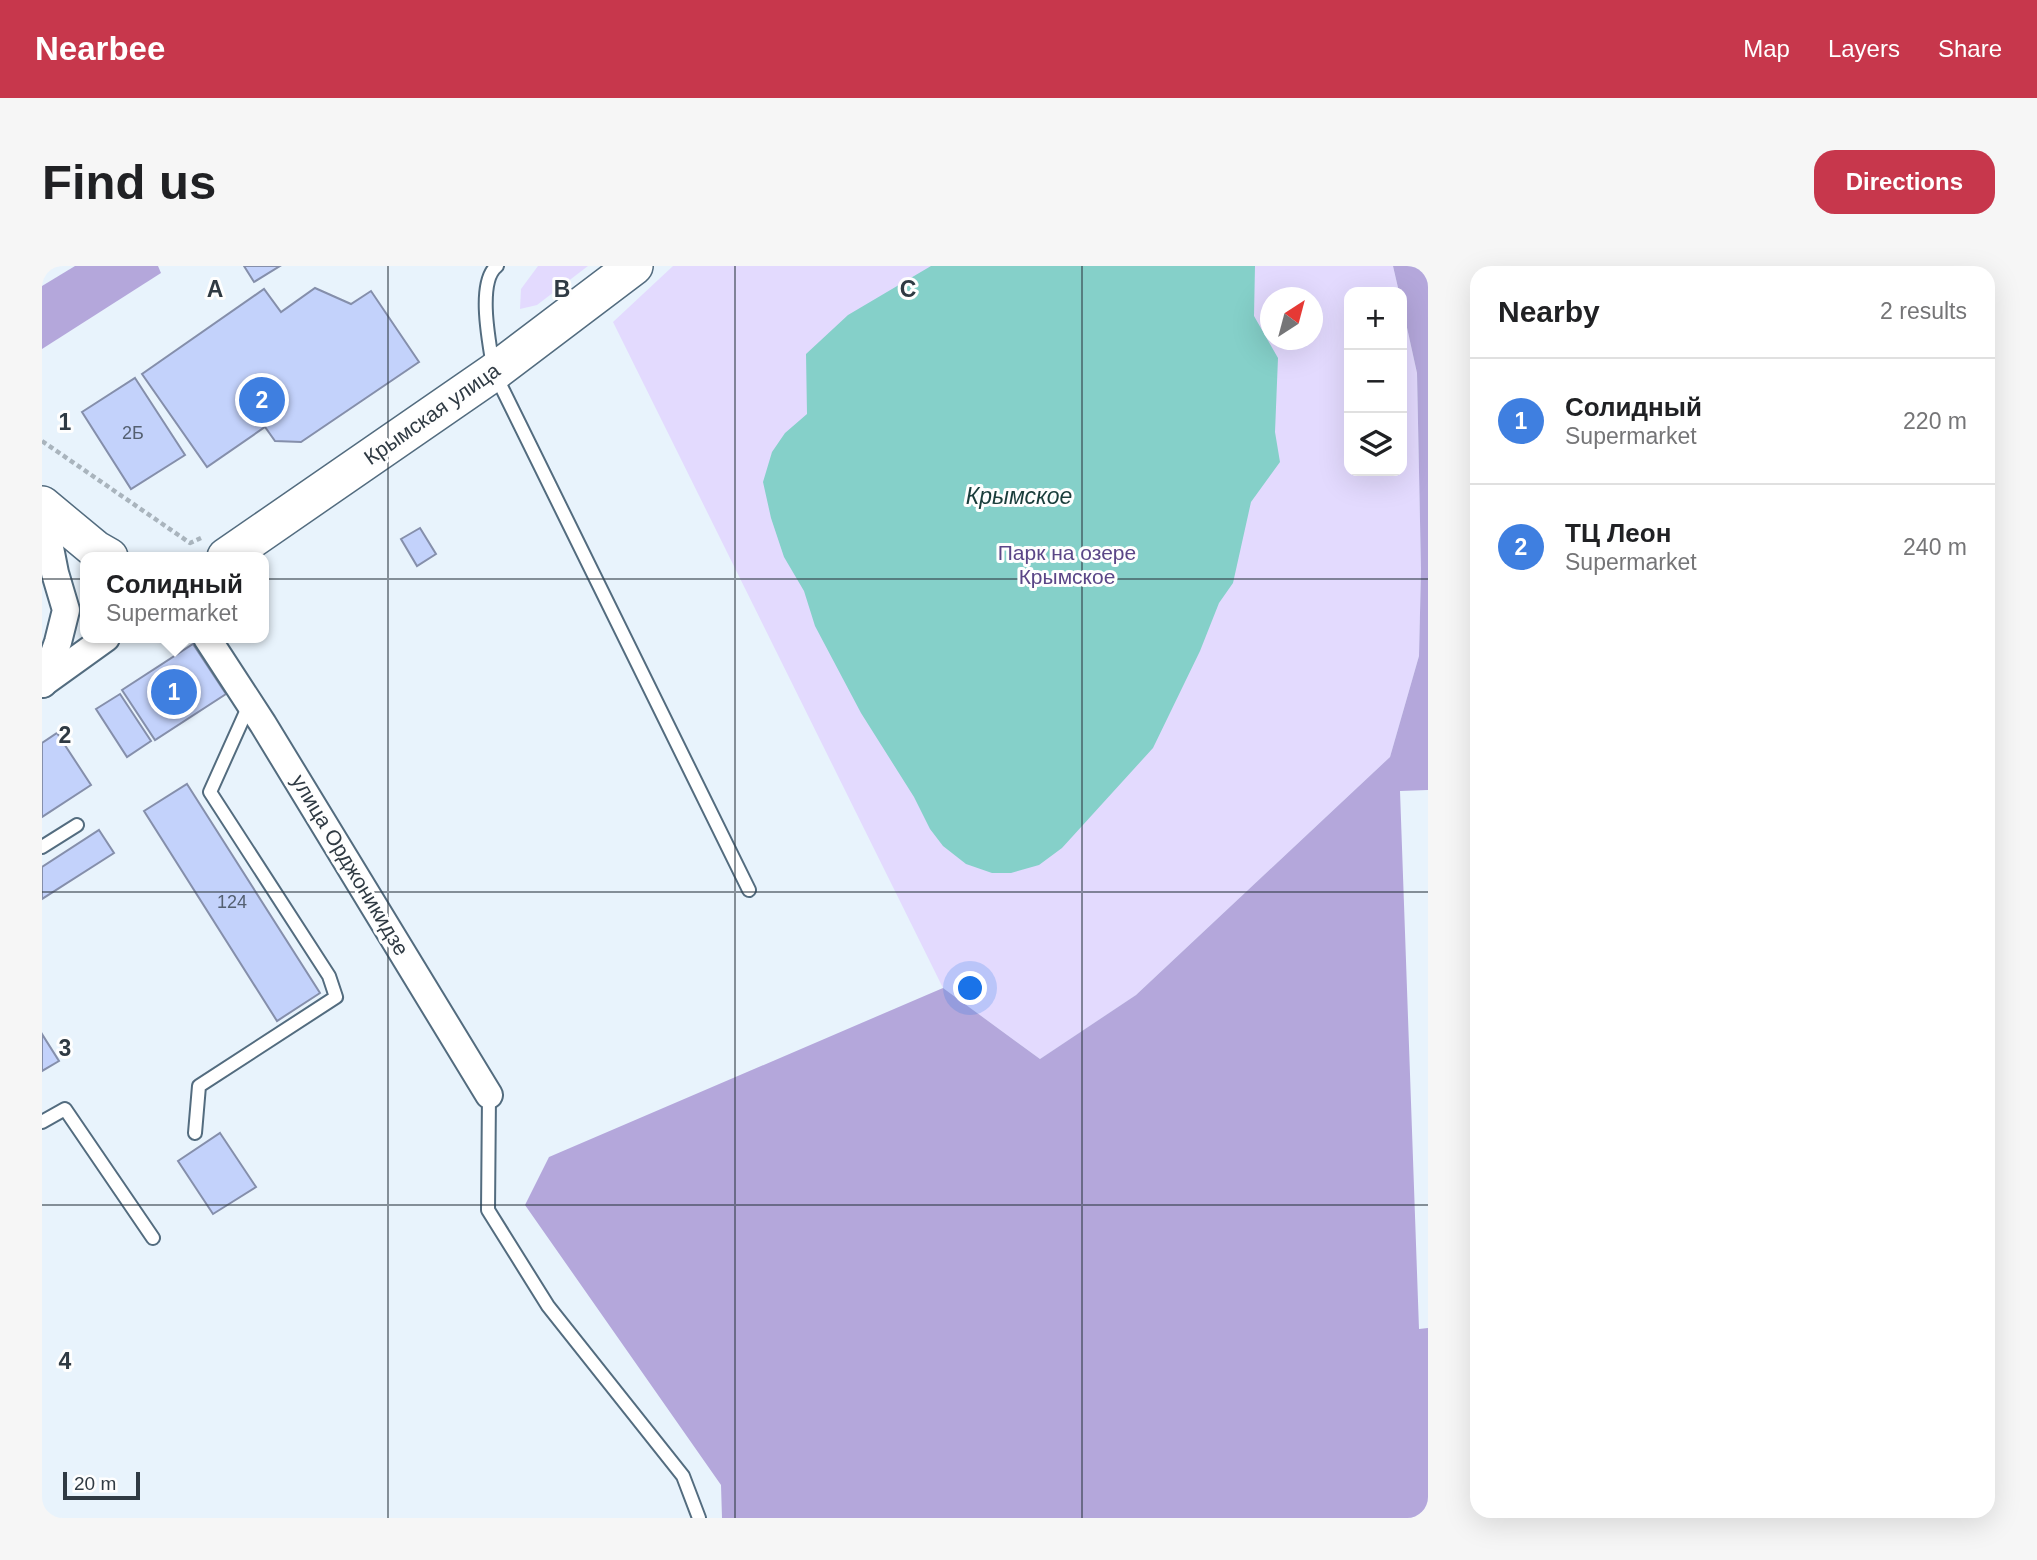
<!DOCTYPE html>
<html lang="en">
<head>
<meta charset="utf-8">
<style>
  body { margin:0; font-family:Helvetica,sans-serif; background:#f6f6f6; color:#202124 }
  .controls { position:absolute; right:21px; top:21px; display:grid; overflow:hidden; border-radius:14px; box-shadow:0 7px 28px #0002 }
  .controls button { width:63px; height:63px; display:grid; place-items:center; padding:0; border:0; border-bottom:2px solid #e0e0e0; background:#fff; color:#202124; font:35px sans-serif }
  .compass { position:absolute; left:1218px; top:21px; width:63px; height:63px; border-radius:50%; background:#fff; box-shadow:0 7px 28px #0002; rotate:36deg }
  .scale { position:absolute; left:21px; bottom:18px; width:77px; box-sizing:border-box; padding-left:7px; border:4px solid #2f3a43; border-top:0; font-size:19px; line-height:24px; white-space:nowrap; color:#2f3a43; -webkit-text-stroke:5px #fefefe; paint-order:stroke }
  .you { position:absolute; left:929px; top:723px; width:24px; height:24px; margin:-18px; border:5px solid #fff; border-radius:50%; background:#1a73e8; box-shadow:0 0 0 10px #1a73e833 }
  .badge { display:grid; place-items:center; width:46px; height:46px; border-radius:50%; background:#c7374c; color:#fff; font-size:23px; font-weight:700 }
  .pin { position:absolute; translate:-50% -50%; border:4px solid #fff; box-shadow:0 2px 7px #0006 }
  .popup { position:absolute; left:38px; top:286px; width:189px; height:91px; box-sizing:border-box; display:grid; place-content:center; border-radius:14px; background:#fff; filter:drop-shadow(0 2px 5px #0005); font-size:23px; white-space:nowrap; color:#757577 }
  .popup b { font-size:26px; color:#202124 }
  .popup::after { content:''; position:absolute; left:50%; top:100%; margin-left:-14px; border:14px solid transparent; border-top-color:#fff }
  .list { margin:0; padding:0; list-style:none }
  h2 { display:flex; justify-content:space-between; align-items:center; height:91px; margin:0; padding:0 28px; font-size:30px }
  h2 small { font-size:23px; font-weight:400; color:#757577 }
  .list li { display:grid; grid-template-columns:46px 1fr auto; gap:21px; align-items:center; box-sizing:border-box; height:126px; padding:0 28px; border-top:2px solid #e0e0e0 }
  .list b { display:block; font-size:26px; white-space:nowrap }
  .list p { margin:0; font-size:23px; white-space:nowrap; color:#757577 }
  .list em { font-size:23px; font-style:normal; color:#757577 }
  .icon { flex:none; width:38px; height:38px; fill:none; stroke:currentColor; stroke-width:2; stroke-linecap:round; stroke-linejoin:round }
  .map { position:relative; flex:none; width:1386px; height:1252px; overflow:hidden; border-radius:21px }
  header { display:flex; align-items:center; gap:42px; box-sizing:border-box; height:98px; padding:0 35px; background:#c7374c; color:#fff }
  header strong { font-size:33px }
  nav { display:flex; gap:38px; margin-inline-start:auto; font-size:24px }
  .intro { display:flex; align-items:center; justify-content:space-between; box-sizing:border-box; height:168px; padding:0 42px }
  h1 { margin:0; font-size:49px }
  .button { padding:18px 32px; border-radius:21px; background:#c7374c; color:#fff; font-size:24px; font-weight:700 }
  main { display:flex; gap:42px; padding:0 42px }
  aside { flex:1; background:#fff; border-radius:21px; box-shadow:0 7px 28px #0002 }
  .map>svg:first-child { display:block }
  .green { fill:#e3dafe; fill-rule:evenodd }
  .forest { fill:#b4a7db }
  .water { fill:#85d0c9 }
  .building { fill:#c3d2fb; stroke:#858fab; stroke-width:2 }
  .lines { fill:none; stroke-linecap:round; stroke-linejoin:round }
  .service-casing { stroke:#536c7f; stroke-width:16 }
  .minor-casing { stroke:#536c7f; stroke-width:30 }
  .secondary-casing { stroke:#536c7f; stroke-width:40 }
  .path { stroke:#a9b4bd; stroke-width:4.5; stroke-dasharray:5 3.5; stroke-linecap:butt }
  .service { stroke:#fff; stroke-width:12 }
  .minor { stroke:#fff; stroke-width:26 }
  .secondary { stroke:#fff; stroke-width:37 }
  .grid { fill:none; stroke:#2f3a43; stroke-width:2; stroke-opacity:0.55 }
  .labels { text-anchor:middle; stroke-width:6; stroke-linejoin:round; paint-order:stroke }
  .number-label { font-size:18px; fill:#546071 }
  .street-label { font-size:21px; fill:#2f3a43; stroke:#fefefe }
  .park-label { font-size:21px; fill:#5a4687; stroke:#fefefe }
  .water-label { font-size:23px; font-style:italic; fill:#193d3b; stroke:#fefefe }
  .grid-label { font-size:23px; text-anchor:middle; font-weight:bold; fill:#2f3a43; stroke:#fefefe; stroke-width:6; stroke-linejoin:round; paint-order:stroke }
</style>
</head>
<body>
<header>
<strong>Nearbee</strong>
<nav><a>Map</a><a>Layers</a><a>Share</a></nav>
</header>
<div class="intro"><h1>Find us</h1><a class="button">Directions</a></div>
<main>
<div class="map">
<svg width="1386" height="1252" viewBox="0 0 1386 1252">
  <rect width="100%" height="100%" fill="#e8f3fc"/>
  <!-- green -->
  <g class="green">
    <polygon points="496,0 546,0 495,39 478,43 479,23"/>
    <path d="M631,0H1351L1357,26H1307V205H1360V39L1375,107L1379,304L1377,390L1348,491L1094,729L998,793L901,722L571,56ZM1228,32H1270V74H1228Z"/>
  </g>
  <!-- forest -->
  <g class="forest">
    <polygon points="33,0 116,0 119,7 0,83 0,20"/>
    <polygon points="1351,0 1386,0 1386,524 1358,525 1377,1063 1386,1062 1386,1252 680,1252 679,1219 483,939 507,891 901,722 998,793 1094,729 1348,491 1377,390 1379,304 1375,107 1360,39 1360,26 1357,26"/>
  </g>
  <!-- water -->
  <polygon class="water" points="889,0 1213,0 1212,50 1236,92 1233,166 1238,196 1209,236 1191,317 1177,337 1158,385 1111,482 1020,582 997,599 969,607 950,607 924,598 901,580 888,563 872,531 819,447 773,360 762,325 742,291 729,252 721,216 730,186 743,167 765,148 764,88 806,49"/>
  <!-- building -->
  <g class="building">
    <polygon points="202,0 238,0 212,16"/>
    <polygon points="273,22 309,38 329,25 377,96 259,176 233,175 223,161 165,201 100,108 222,23 239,46"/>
    <polygon points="93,112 143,189 89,223 40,146"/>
    <polygon points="378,262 394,288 375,300 359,273"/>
    <polygon points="151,378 184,428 113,474 80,424"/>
    <polygon points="78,428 109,475 85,491 54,443"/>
    <polygon points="15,467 49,519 0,551 0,477"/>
    <polygon points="145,518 278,727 235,755 102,545"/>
    <polygon points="57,564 72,587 0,633 0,601"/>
    <polygon points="0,768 17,795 0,805"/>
    <polygon points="178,867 214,921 171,948 136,895"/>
  </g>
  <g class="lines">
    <defs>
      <g id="service">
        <path d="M455,0C434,16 448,81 452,106L707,624"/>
        <polyline points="0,581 35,559"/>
        <polyline points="447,829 446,944 506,1040 641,1210 657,1252"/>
        <polyline points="0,856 23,843 111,972"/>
        <polyline points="153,867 157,820 294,731 287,710 168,526 208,437"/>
      </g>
      <g id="minor">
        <polyline points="0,241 13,307 24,344 16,376 1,418"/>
        <polyline points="165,372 221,458 447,829"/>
        <polyline points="0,418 64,372"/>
      </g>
      <g id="secondary">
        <polyline points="0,239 53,283 67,291"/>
        <polyline points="184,291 452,106 592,0"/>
      </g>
    </defs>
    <!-- service casing -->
    <use href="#service" class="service-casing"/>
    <!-- minor casing -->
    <use href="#minor" class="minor-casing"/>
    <!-- secondary casing -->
    <use href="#secondary" class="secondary-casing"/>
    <!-- path -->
    <polyline class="path" points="0,175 148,277 159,272"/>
    <!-- service -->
    <use href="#service" class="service"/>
    <!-- minor -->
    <use href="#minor" class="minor"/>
    <!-- secondary -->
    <use href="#secondary" class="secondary"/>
  </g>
  <!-- grid -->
  <path class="grid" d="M346,0V1252M693,0V1252M1040,0V1252M0,313H1386M0,626H1386M0,939H1386"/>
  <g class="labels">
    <!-- number labels -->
    <g class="number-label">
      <text x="91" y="173">2Б</text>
      <text x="190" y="642">124</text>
    </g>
    <!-- street labels -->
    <g class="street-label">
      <text transform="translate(390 148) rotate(-35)" y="7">Крымская улица</text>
      <text transform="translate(308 599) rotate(59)" y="7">улица Орджоникидзе</text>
    </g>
    <!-- park labels -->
    <g class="park-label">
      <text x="1025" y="294">Парк на озере<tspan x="1025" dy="24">Крымское</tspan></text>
    </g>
    <!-- water labels -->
    <g class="water-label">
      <text x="977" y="238">Крымское</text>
    </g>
  </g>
  <g class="grid-label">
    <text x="173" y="31">A</text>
    <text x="520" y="31">B</text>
    <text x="866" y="31">C</text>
    <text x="23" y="164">1</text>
    <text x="23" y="477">2</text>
    <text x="23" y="790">3</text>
    <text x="23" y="1103">4</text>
  </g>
</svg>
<div class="controls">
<button>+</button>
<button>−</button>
<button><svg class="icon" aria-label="layers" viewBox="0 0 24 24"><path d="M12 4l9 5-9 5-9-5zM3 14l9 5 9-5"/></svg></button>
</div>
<svg class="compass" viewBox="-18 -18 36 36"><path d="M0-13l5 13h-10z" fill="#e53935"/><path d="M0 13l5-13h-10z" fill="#757577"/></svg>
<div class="scale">20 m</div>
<div class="you"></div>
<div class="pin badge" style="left:132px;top:426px;background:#3f7fe0">1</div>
<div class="popup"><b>Солидный</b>Supermarket</div>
<div class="pin badge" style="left:220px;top:134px;background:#3f7fe0">2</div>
</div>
<aside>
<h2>Nearby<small>2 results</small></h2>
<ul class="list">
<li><span class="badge" style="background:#3f7fe0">1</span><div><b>Солидный</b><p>Supermarket</p></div><em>220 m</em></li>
<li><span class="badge" style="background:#3f7fe0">2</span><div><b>ТЦ Леон</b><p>Supermarket</p></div><em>240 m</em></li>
</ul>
</aside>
</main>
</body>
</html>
